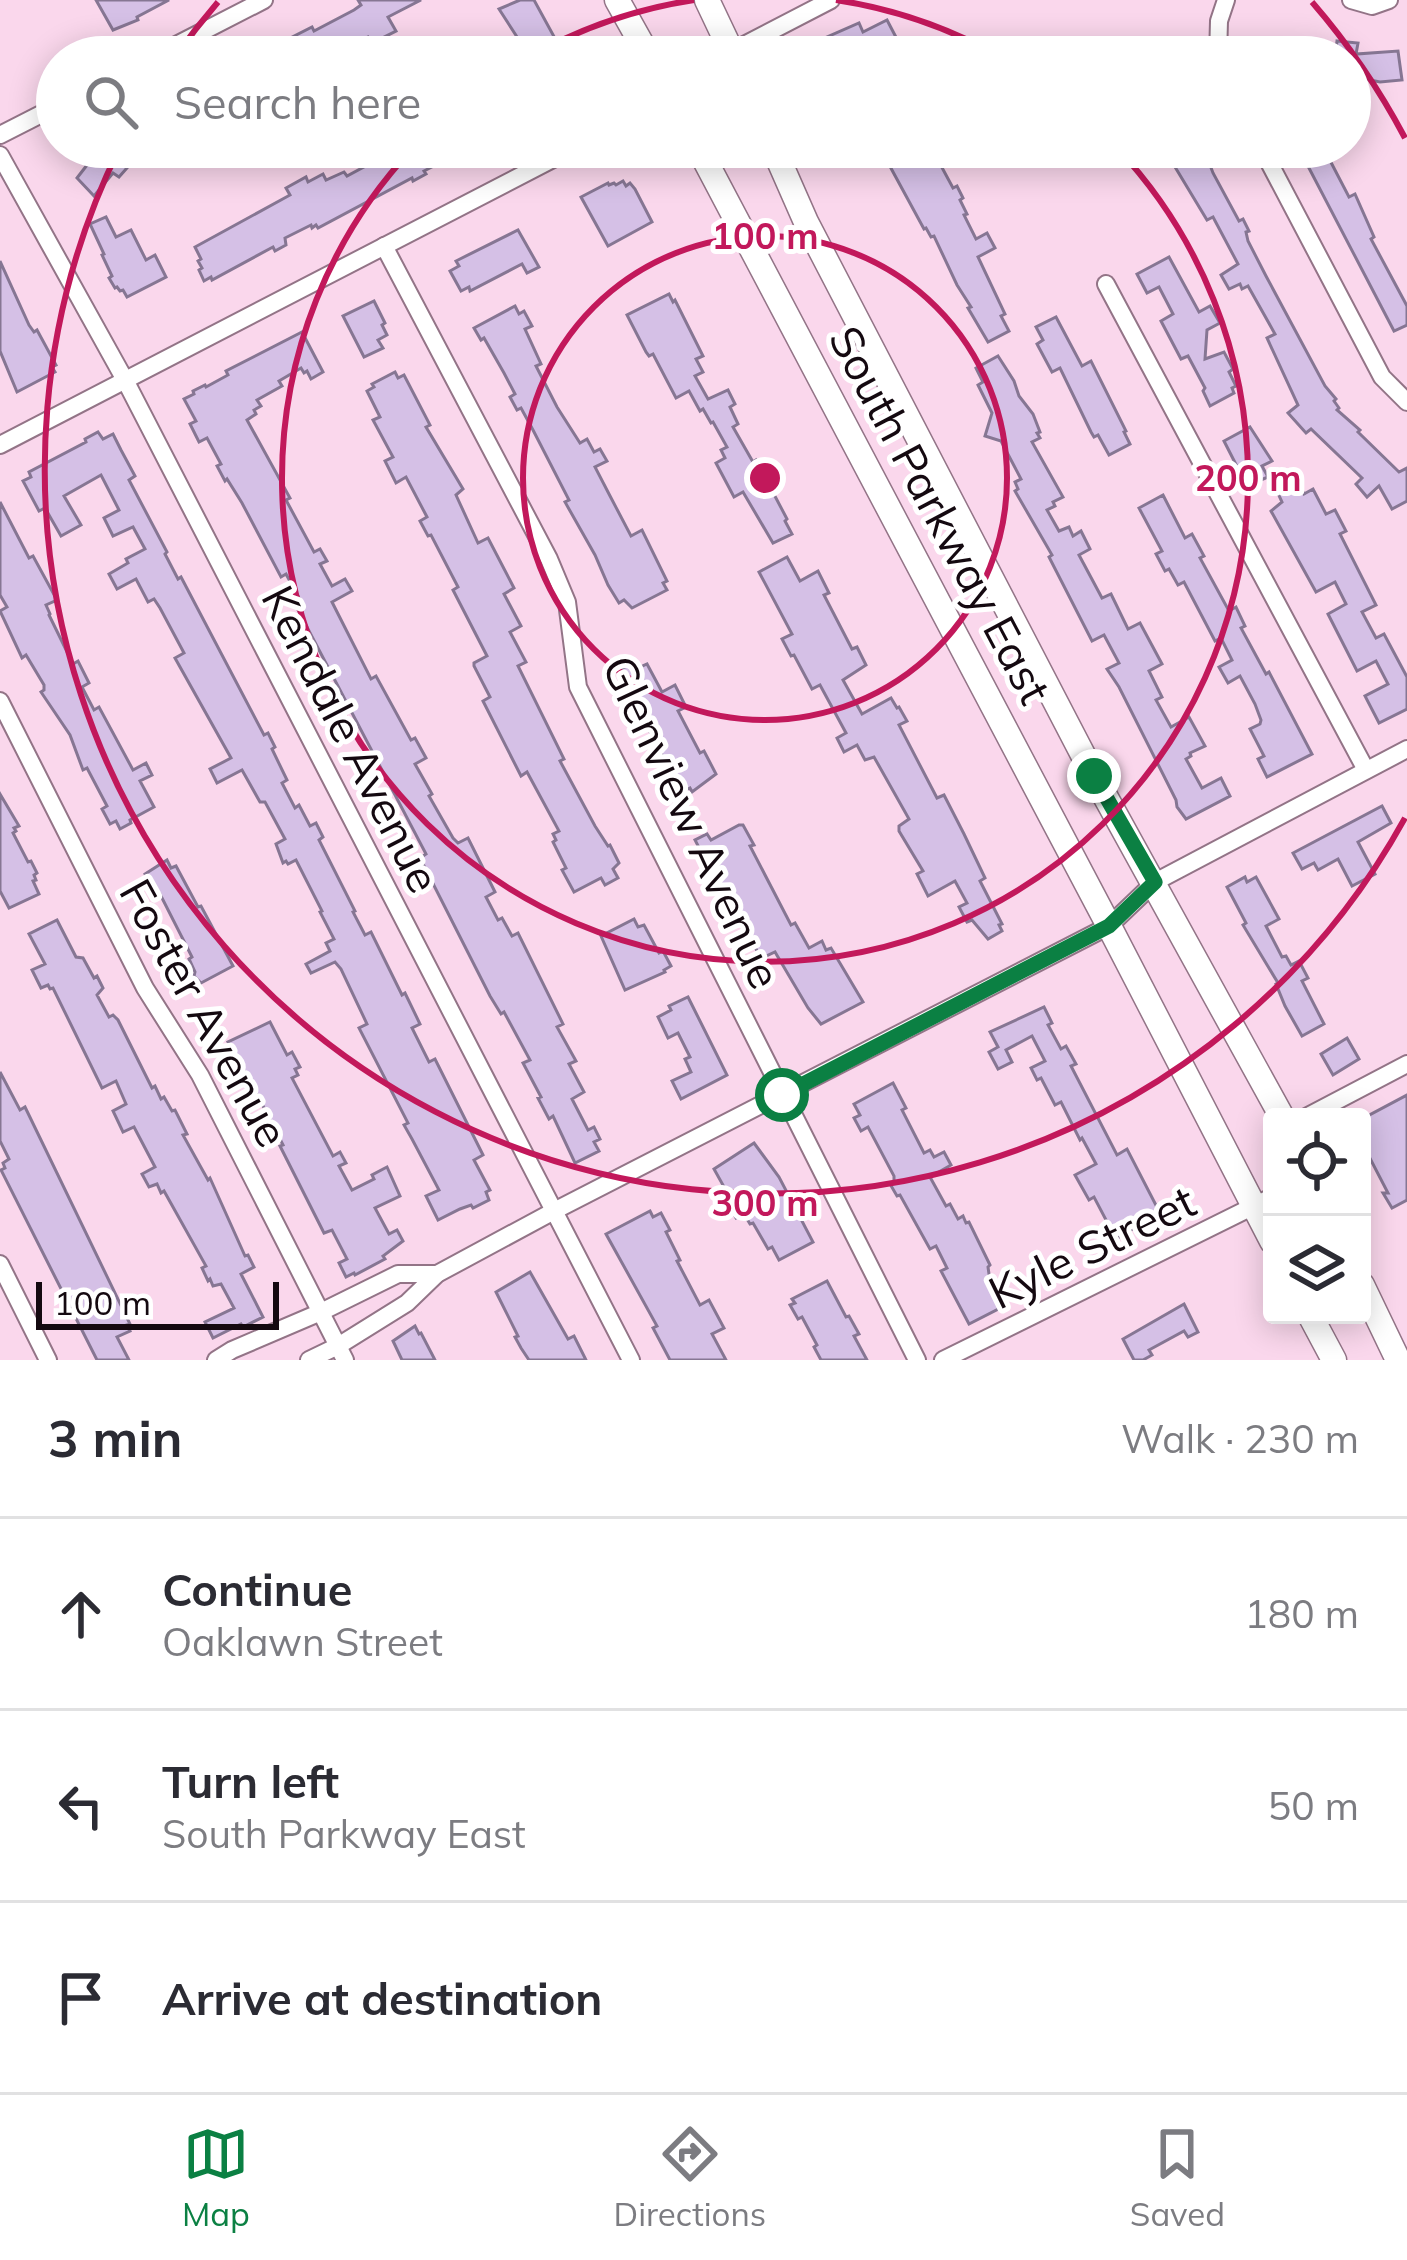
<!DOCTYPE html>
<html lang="en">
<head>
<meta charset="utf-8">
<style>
  body { margin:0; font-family:Mulish,sans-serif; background:#f2f2f3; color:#2b2b33 }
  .controls { position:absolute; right:36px; bottom:36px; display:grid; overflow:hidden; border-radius:12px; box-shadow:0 6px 30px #0003 }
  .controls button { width:108px; height:108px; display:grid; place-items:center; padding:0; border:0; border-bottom:3px solid #e1e1e2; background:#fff; color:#2b2b33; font:60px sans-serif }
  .scale { position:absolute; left:36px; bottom:30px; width:243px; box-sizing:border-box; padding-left:12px; border:6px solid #140910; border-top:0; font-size:33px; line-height:42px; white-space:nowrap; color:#140910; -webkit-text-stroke:9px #fff; paint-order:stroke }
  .stop { position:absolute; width:36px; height:36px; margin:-27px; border:9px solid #0b8043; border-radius:50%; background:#fff }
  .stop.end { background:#0b8043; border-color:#fff; box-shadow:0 3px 12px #0008 }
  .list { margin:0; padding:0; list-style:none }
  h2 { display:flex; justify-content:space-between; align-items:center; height:156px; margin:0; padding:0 48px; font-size:51px }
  h2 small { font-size:39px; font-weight:400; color:#7c7c81 }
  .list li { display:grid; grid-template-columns:78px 1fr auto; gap:36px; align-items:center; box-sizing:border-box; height:192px; padding:0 48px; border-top:3px solid #e1e1e2 }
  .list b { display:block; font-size:45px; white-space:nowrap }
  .list p { margin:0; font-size:39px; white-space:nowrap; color:#7c7c81 }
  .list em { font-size:39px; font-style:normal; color:#7c7c81 }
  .icon { flex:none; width:66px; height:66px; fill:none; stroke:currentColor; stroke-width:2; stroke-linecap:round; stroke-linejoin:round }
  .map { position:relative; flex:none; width:1407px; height:1360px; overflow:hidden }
  .search { position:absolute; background:#fff; box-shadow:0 6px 30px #0003; left:36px; right:36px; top:36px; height:132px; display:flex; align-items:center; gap:30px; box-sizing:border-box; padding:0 42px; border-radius:66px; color:#7c7c81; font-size:45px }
  .sheet { height:732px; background:#fff }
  nav { display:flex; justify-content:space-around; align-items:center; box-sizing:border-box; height:168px; border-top:3px solid #e1e1e2; background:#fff; font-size:33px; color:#7c7c81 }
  nav a { display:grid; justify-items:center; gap:6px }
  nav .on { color:#0b8043 }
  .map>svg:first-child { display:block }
  .building { fill:#d5c0e6; stroke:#867693; stroke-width:3 }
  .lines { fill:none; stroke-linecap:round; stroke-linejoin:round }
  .minor-casing { stroke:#937487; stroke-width:20 }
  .primary-casing { stroke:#937487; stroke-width:27 }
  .minor { stroke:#fff; stroke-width:16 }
  .primary { stroke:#fff; stroke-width:24 }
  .route { stroke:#0b8043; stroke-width:15 }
  .ring { fill:none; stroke:#c2185b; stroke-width:6 }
  .labels { text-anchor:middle; stroke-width:10; stroke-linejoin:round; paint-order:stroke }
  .street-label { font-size:45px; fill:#140910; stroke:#fff }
  .centre { fill:#c2185b; stroke:#fff; stroke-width:6 }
  .ring-label { font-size:36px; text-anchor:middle; font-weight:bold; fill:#c2185b; stroke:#fff; stroke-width:10; stroke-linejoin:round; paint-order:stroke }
</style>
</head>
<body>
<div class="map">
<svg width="1407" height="1360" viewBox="0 0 1407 1360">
  <rect width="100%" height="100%" fill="#fad7ec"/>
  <!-- building -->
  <g class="building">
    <polygon points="96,0 169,0 137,17 138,20 113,30"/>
    <polygon points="358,0 421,0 388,17 396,31 372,43 368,37 330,57 253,57 312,27 314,31 354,10 361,5"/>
    <polygon points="520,0 534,0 558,44 563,41 571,57 530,57 499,9"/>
    <polygon points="887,20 898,41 873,57 827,57 818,41 859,23 863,32"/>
    <polygon points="1337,41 1358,43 1356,54 1398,51 1402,80 1380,82 1350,76 1350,57 1335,57"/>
    <polygon points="101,147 127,168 119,177 113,173 94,196 77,178"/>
    <polygon points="401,147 471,147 424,171 426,174 413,181 412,178 318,228 316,225 312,228 311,225 285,238 286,245 275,251 273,247 212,280 211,277 204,281 199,270 202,268 198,261 201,259 195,247 290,195 286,188 306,177 308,182 323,174 326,180 344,172 347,176"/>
    <polygon points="918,147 924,147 933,165 939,162 953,188 957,186 963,198 960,200 967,214 964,215 976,239 987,233 995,248 978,257 1005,314 1001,316 1009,331 988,342 968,308 971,307 957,285 934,236 931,237 926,228 924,229 886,159 905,149 907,152"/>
    <polygon points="1163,147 1203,147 1212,164 1210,165 1213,173 1239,221 1243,219 1249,231 1246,232 1248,241 1266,276 1325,386 1336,399 1334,401 1339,408 1337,410 1360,430 1358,432 1399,472 1407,468 1407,501 1392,509 1379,486 1367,497 1356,484 1362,478 1311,429 1306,433 1288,413 1298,405 1267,338 1275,334 1248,286 1242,289 1240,284 1229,289 1221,275 1238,264 1213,217 1207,220"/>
    <polygon points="1298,147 1323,147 1349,197 1355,194 1374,237 1371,239 1407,306 1407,325 1394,331"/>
    <polygon points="623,181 626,186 630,183 635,189 652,222 608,246 581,197 608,183 609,185 614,183 616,185"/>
    <polygon points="106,217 116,237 131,230 146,260 155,255 166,277 127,297 123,290 120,291 117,287 115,288 109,278 112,276 102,255 104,254 90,224"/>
    <polygon points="518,230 539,267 527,273 522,264 470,291 469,287 461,291 450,271 459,266 456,261"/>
    <polygon points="1169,257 1199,312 1210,306 1220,323 1207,330 1205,359 1224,352 1233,369 1229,372 1236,386 1232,388 1234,393 1210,406 1203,391 1205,388 1188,356 1181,359 1161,321 1173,314 1159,287 1147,293 1137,274"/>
    <polygon points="0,261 29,325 34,332 37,330 56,365 52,367 55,372 17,392 0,351"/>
    <polygon points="669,294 673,302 675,300 703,356 696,359 703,372 695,376 708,399 728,390 735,404 730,407 738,424 733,427 753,462 756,460 787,519 785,521 792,534 773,543 743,492 734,497 716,463 725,458 721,450 727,447 713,422 711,423 703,409 700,411 689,391 676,398 653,354 649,356 646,352 627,315"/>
    <polygon points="374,301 385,323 382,325 387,335 378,340 383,348 364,357 343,316"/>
    <polygon points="515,306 519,314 524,311 532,326 525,329 541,364 536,366 557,407 580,443 587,439 594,452 600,449 607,461 595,467 609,494 631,536 642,530 667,581 663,583 667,590 632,608 624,600 619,603 608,585 595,555 565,502 569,500 533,430 521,408 517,410 510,397 515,394 504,373 484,338 481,340 474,328"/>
    <polygon points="1056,317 1082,366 1091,361 1126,431 1124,432 1130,444 1109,455 1098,435 1094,437 1091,432 1060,368 1052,372 1037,344 1043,340 1036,327"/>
    <polygon points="302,332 323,372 311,379 307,371 304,373 301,368 279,381 282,386 257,400 261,406 254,410 256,414 247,420 290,498 286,500 314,552 320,549 327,561 320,564 332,586 345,579 352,591 332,602 371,679 376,676 411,740 415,738 426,758 415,764 432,794 429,796 453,838 458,843 468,838 495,892 486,897 498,920 502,918 512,936 518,933 563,1024 557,1027 576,1061 569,1064 584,1092 572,1099 588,1130 594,1127 600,1139 594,1142 599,1151 575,1163 553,1116 549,1119 538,1098 541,1097 523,1063 530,1060 504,1012 501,1014 490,996 420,858 426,854 297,608 294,601 299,598 298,596 286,574 281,577 242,503 227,479 225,481 217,466 221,464 207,438 199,442 190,424 196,421 184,399 194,394 193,391 205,385 206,387 228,375 226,371"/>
    <polygon points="998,356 1014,381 1019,396 1033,414 1040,432 1037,433 1040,438 1032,442 1063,497 1053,502 1055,506 1047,510 1059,531 1069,527 1073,536 1081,531 1090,549 1079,555 1102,598 1111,594 1128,629 1140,623 1162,664 1149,671 1162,697 1156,700 1171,727 1189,717 1205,746 1190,753 1191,756 1186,759 1202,788 1221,778 1230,796 1186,819 1177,807 1176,800 1119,687 1107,669 1119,663 1104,635 1092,641 1049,557 1052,555 1015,491 1018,489 1015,482 1021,479 1001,441 985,436 992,413 978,385 983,382 976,368"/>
    <polygon points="395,372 398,378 404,375 430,425 426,427 463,489 456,495 478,543 488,538 514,588 504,594 521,626 510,632 526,662 518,666 564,759 560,761 595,826 608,846 610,845 619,863 613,869 618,878 605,885 601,878 574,892 562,870 566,868 553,842 556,840 553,834 559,831 527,772 521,776 483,701 490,697 474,666 474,663 487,656 453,590 458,587 431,535 428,536 420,521 427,517 406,477 396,483 385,461 393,457 373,420 380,417 367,391 374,387 372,384"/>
    <polygon points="1250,427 1272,461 1262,466 1268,477 1247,486 1224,441"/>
    <polygon points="98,432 103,439 113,434 121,450 135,476 129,480 167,552 165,554 178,579 181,577 264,735 268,733 275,747 272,749 287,780 282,783 295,808 299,805 310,826 316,823 323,837 319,840 355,911 353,912 365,935 371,932 402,995 405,993 420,1024 412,1028 429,1062 435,1059 483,1155 474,1160 490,1190 486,1192 489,1200 473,1208 471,1205 460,1209 438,1220 426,1196 439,1190 412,1139 404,1125 408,1123 359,1028 367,1024 341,969 335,962 311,973 306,964 330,951 326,943 334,939 320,912 322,911 296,860 288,864 286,861 283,863 276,844 285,839 265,802 260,802 242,770 217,783 210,769 231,758 175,658 184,653 160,608 154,599 148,602 136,579 117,589 109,574 128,563 126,559 145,549 133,527 113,536 104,518 119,510 101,475 64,496 81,525 61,536 45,508 39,511 23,481 31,477 29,472 86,442 85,439"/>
    <polygon points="1296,478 1304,494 1313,489 1326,514 1335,510 1346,531 1340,534 1376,605 1362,612 1376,638 1384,634 1407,677 1407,709 1379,723 1365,696 1388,684 1376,661 1357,671 1328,614 1346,604 1335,582 1316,592 1271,511 1282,502 1276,489"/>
    <polygon points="1163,495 1185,538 1192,534 1204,556 1200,558 1229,611 1236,607 1245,626 1241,628 1266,674 1269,672 1312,754 1267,777 1258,759 1264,756 1250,729 1260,724 1261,720 1255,704 1240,676 1228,683 1219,667 1232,660 1221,638 1215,641 1184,582 1178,585 1169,569 1165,571 1156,554 1162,551 1139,508"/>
    <polygon points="0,502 29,558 33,556 57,600 46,605 50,614 49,615 73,664 78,661 89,683 82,687 94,710 99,707 133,770 146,763 152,775 140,781 154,807 130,820 131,823 120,829 116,821 110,824 102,809 107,806 87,768 83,770 70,735 41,692 44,690 44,685 26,655 22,658 0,611 7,607 0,595"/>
    <polygon points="787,557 800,581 818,571 829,593 824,595 852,649 857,647 866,665 843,680 862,714 891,698 897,708 899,707 907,721 899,725 937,798 944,795 964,834 985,878 980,881 1002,924 999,925 1002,931 988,939 972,920 967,922 959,907 967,903 955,881 928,896 917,874 923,871 899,831 899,826 909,819 874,757 865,760 857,745 844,752 837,738 846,733 820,685 812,689 794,655 791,656 782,639 792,634 759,572"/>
    <polygon points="635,662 638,668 647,664 662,692 675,685 686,707 678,711 700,753 704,751 716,774 692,792 690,788 680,793 675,783 669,787 661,772 669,768 648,728 642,731 634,715 639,713 617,671"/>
    <polygon points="0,794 19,826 14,828 16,831 13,833 28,862 31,861 37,873 34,875 36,880 33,881 39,894 9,908 0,891"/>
    <polygon points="1382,806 1391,823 1358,842 1375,874 1352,886 1338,859 1318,870 1314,863 1302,869 1293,853"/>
    <polygon points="739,825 743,825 754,845 750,846 791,925 795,923 809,948 822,941 826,950 831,948 863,1002 821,1024 808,1008 775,952 764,957 758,953 739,915 735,917 695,840 707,834 711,840"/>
    <polygon points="167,860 171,868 176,866 198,907 201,906 233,966 201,983 194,976 195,972 189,959 192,957 160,894 156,896 145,874"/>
    <polygon points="1245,877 1247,882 1256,877 1279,919 1266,926 1282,957 1286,956 1291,965 1299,961 1308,978 1302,981 1324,1024 1302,1036 1285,1006 1276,984 1278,983 1243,925 1246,923 1227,887"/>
    <polygon points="634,919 638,927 644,925 659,953 663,951 671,966 664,970 665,972 625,990 601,936"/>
    <polygon points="57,920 76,957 83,958 94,978 97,976 103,988 97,995 109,1017 113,1015 118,1020 152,1088 155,1086 161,1099 164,1097 172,1111 175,1110 187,1134 183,1135 208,1180 210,1178 245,1256 248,1255 254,1267 241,1274 263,1317 243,1327 241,1324 213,1338 205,1322 234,1308 221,1284 213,1286 210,1279 208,1281 202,1268 206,1266 164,1191 161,1193 157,1184 149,1187 142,1174 155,1167 134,1127 123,1132 113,1111 126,1104 116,1081 102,1088 53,988 50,989 48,985 41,988 32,970 45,964 29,934"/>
    <polygon points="688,997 727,1075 681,1099 672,1081 691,1072 685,1059 690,1057 678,1033 668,1038 658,1017 671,1010 669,1006"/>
    <polygon points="1044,1007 1052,1023 1048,1025 1061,1049 1066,1046 1076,1064 1071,1066 1117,1155 1127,1149 1160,1213 1116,1239 1094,1197 1089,1200 1075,1175 1096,1164 1082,1138 1080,1140 1061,1102 1055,1105 1041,1078 1037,1080 1031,1068 1045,1061 1032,1036 1006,1050 1012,1062 998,1069 989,1052 998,1047 990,1032"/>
    <polygon points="270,1022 287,1055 292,1052 300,1067 295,1069 298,1075 292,1078 333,1156 340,1152 346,1163 339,1166 352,1190 374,1179 372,1175 387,1167 400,1196 375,1208 389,1234 397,1230 403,1241 383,1256 385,1259 355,1275 354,1273 346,1277 339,1263 347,1259 332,1230 324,1233 280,1146 283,1145 262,1104 228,1042"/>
    <polygon points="1347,1038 1359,1059 1333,1075 1321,1054"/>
    <polygon points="0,1072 20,1110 25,1107 130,1324 127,1325 130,1331 117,1337 129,1360 97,1360 1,1170 5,1168 3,1163 9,1159 0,1141"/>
    <polygon points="893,1083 906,1108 902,1110 924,1153 930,1150 934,1157 944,1152 951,1165 930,1177 946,1206 950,1204 958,1219 963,1216 966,1223 969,1222 990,1265 988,1267 989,1274 1006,1305 969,1324 941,1271 947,1268 936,1246 930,1249 900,1195 897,1196 890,1184 894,1182 894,1176 868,1127 861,1131 854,1118 860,1115 854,1104"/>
    <polygon points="1407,1095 1407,1200 1392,1208 1383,1193 1388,1193 1362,1143 1362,1119"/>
    <polygon points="754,1143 779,1177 813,1242 779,1260 772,1247 768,1249 753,1223 750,1224 744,1214 736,1218 729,1205 733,1203 714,1169"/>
    <polygon points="650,1211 653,1217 661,1213 670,1230 666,1232 680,1260 677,1261 700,1305 709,1300 724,1328 712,1334 726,1360 670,1360 653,1328 657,1326 606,1234"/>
    <polygon points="530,1272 568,1339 574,1336 586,1360 529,1360 521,1348 515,1337 518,1336 496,1292"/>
    <polygon points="827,1281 846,1317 849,1316 859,1334 854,1336 867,1360 821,1360 814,1347 817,1345 802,1317 798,1319 790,1305 795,1303 792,1299"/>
    <polygon points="1184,1304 1198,1332 1188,1337 1184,1331 1149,1350 1152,1355 1143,1360 1134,1360 1123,1339"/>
    <polygon points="415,1326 419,1334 421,1333 435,1360 402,1360 393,1341"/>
  </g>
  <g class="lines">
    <defs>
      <g id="minor">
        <polyline points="1351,0 1372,6 1389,0"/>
        <polyline points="723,56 831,0"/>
        <polyline points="153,57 264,0"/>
        <polyline points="1218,57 1219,21 1226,0"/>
        <polyline points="0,135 57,106"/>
        <polyline points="1261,147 1382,377 1407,402"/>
        <polyline points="0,155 125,380 631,1360"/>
        <polyline points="384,246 549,559 567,602 578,687 917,1360"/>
        <polyline points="1106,284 1366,770"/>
        <polyline points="0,445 576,147"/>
        <polyline points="0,701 145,988 200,1075 345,1360"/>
        <polyline points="1306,1117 1407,1064"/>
        <polyline points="0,1264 48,1360"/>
        <polyline points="216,1360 232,1350 321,1312 398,1274 437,1274"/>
        <polyline points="309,1360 338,1346 407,1303 437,1274 554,1211 1109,926 1155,882 1407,749"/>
        <polyline points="943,1360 1272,1197"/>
      </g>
      <g id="primary">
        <polyline points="617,0 649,57"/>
        <polyline points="707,0 734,57"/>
        <polyline points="698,147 1109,926 1272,1241"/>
        <polyline points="773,147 806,222 1094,776 1282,1117"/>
        <polyline points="1362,1285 1398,1360"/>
        <polyline points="1310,1315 1334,1360"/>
      </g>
    </defs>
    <!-- minor casing -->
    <use href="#minor" class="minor-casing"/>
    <!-- primary casing -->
    <use href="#primary" class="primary-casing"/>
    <!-- minor -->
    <use href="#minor" class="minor"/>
    <!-- primary -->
    <use href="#primary" class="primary"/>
  </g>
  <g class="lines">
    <!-- route -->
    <polyline class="route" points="782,1095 1109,926 1155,882 1094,776"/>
  </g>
  <!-- distance rings -->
  <g class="ring">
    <circle cx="765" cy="478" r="242"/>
    <path d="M531 56A483 483 0 0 1 694 0M836 0A483 483 0 0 1 999 56M1118 149A483 483 0 1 1 412 149"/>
    <path d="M1405 818A725 725 0 0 1 119 149M175 57A725 725 0 0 1 218 2M1312 2A725 725 0 0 1 1405 138"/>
  </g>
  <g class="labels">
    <!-- street labels -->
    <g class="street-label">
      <text transform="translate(940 515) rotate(62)" y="16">South Parkway East</text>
      <text transform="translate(351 739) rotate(63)" y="16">Kendale Avenue</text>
      <text transform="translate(692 822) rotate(65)" y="16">Glenview Avenue</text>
      <text transform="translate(204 1013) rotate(61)" y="16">Foster Avenue</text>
      <text transform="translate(1092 1247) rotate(-26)" y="16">Kyle Street</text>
    </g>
  </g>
  <circle cx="765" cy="478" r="18" class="centre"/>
  <g class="ring-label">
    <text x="765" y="249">100 m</text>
    <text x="1248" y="491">200 m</text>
    <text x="765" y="1216">300 m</text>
  </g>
</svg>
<div class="controls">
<button><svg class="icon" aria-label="locate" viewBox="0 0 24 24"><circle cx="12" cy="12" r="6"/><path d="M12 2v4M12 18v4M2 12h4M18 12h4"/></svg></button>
<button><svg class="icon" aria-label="layers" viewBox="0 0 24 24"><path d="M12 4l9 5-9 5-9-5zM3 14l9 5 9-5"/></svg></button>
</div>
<div class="scale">100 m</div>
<div class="stop" style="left:782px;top:1095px"></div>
<div class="stop end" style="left:1094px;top:776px"></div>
<div class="search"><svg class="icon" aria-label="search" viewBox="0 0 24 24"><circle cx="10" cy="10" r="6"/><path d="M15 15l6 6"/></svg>Search here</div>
</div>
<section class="sheet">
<h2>3 min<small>Walk · 230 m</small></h2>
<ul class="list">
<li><svg class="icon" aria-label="ahead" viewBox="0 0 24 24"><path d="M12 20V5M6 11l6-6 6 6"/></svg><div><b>Continue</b><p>Oaklawn Street</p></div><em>180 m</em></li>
<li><svg class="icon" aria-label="left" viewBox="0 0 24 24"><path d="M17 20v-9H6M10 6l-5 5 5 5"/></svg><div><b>Turn left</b><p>South Parkway East</p></div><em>50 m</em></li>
<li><svg class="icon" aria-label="arrive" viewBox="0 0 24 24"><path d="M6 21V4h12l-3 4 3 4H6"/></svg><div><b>Arrive at destination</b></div></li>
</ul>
</section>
<nav>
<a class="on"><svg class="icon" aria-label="map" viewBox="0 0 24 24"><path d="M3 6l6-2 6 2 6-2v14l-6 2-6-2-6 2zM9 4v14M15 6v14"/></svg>Map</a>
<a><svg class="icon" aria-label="directions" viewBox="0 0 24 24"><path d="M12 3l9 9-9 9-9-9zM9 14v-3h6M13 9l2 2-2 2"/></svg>Directions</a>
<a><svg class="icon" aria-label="saved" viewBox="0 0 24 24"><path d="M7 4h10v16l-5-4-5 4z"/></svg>Saved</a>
</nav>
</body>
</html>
